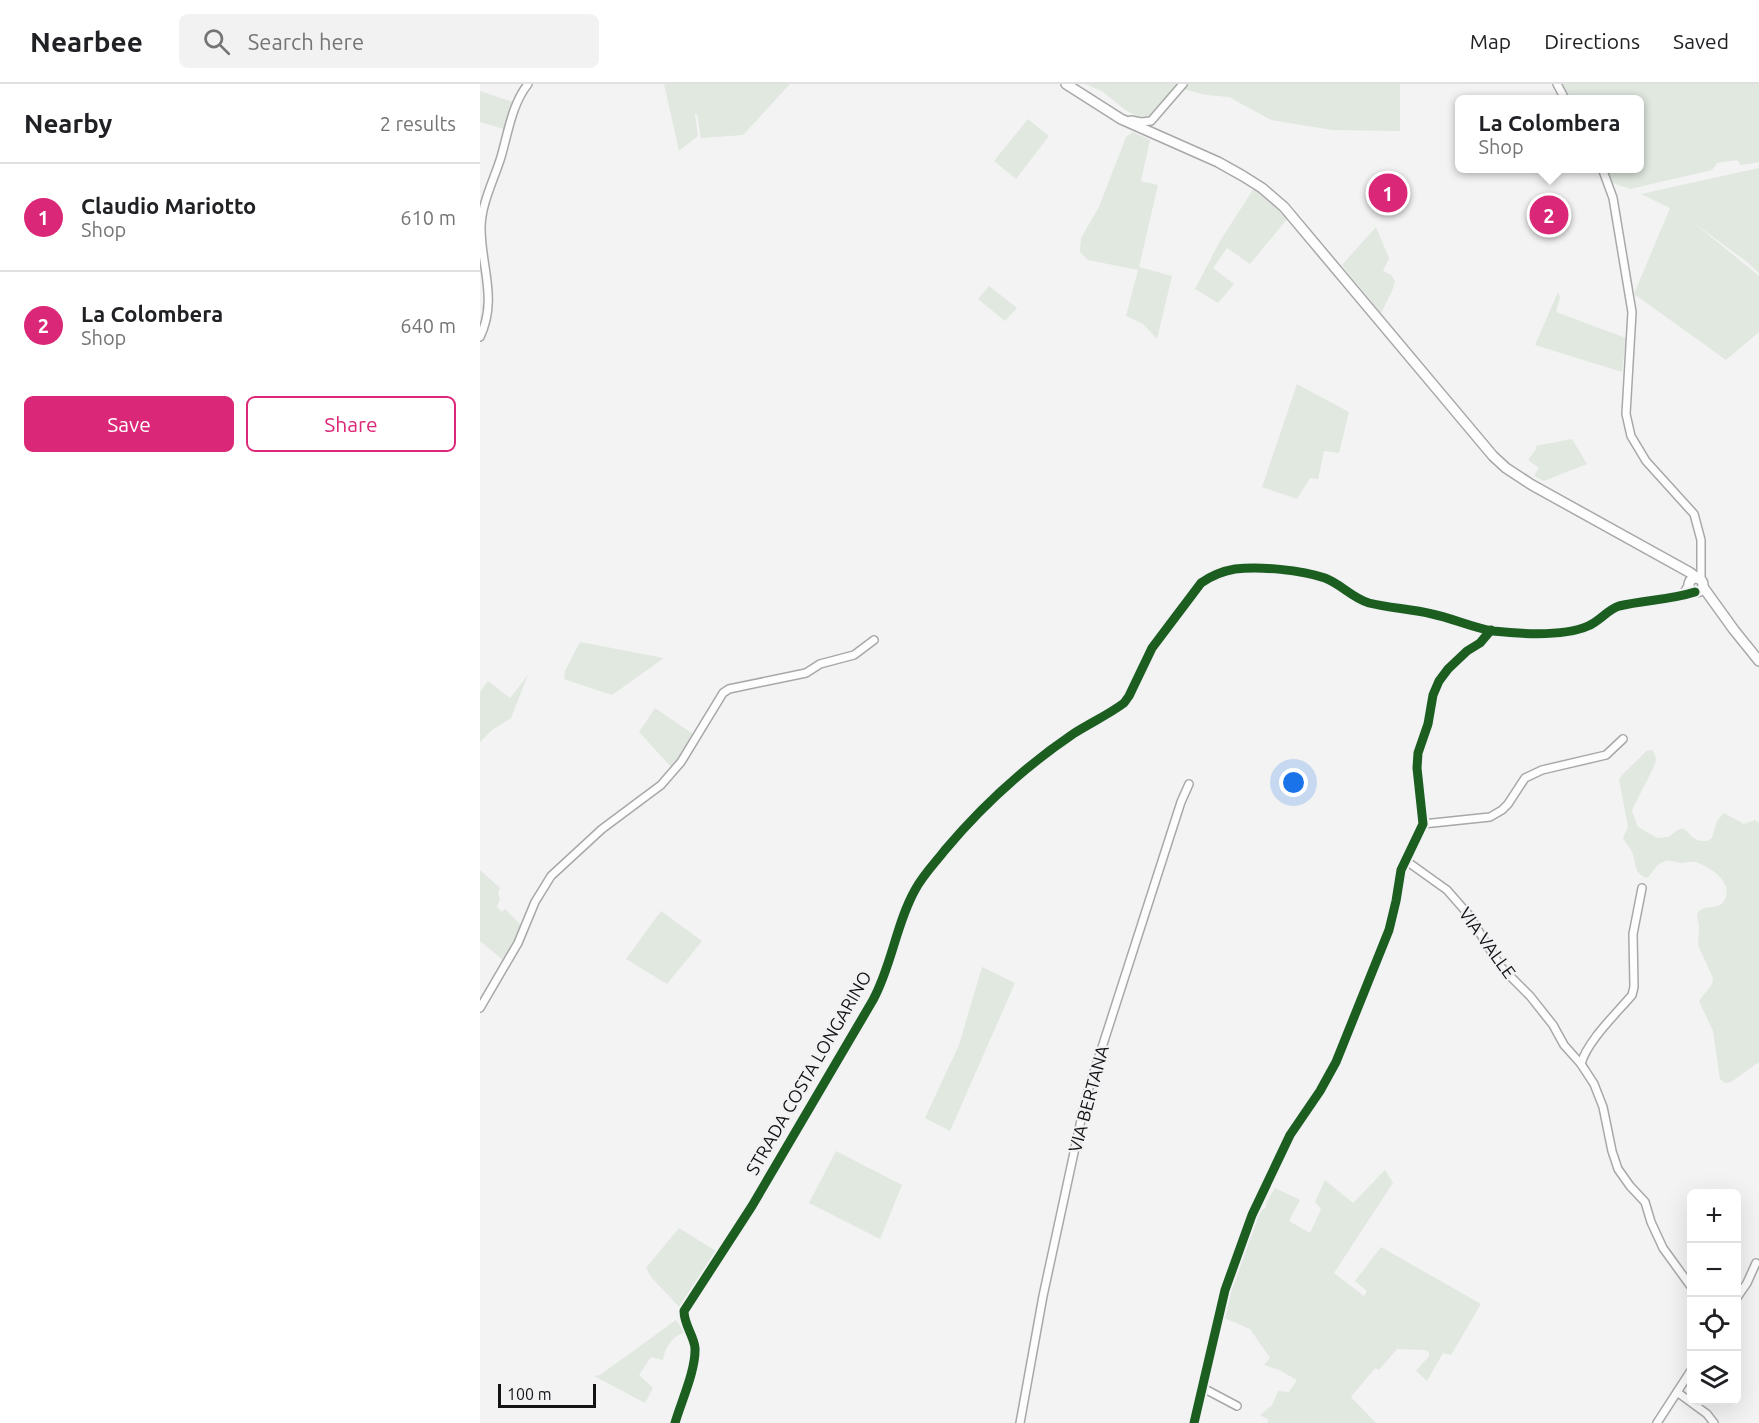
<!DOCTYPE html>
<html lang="en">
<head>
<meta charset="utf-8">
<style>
  body { margin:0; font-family:Ubuntu,sans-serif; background:#f2f2f2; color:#202124 }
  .controls { position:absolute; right:18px; bottom:18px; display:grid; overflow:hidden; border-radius:9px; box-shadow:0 6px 24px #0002 }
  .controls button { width:54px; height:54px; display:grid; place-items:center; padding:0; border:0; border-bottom:2px solid #e0e0e0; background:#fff; color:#202124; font:30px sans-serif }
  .scale { position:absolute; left:18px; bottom:15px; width:98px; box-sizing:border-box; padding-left:6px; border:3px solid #131314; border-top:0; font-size:16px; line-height:21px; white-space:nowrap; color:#131314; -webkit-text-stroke:4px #f2f2f4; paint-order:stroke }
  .you { position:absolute; left:814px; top:699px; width:21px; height:21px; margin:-15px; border:4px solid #fff; border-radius:50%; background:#1a73e8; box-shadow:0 0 0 9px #1a73e833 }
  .badge { display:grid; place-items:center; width:39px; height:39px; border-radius:50%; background:#db2777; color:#fff; font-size:20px; font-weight:700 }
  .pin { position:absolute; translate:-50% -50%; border:3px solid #fff; box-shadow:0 2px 6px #0006 }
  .popup { position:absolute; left:975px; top:11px; width:189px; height:78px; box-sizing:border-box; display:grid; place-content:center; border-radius:9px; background:#fff; filter:drop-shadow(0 2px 4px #0005); font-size:20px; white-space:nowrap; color:#757577 }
  .popup b { font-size:22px; color:#202124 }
  .popup::after { content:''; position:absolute; left:50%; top:100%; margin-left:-12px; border:12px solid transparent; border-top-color:#fff }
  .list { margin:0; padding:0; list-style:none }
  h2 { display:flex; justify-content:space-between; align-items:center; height:78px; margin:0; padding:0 24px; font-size:26px }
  h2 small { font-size:20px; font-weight:400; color:#757577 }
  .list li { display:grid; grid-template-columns:39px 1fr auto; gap:18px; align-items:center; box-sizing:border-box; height:108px; padding:0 24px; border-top:2px solid #e0e0e0 }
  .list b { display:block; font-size:22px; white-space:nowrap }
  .list p { margin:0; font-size:20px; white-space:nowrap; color:#757577 }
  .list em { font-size:20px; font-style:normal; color:#757577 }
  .actions { display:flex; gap:12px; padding:18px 24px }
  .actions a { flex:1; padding:14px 0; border:2px solid #db2777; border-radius:9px; text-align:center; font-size:21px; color:#db2777 }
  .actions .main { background:#db2777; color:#fff }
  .icon { flex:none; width:33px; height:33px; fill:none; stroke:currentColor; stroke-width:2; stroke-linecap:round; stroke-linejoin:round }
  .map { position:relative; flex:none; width:1279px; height:1339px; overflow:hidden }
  header { display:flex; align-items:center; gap:36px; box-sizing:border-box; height:84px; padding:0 30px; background:#fff; border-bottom:2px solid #e0e0e0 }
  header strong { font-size:28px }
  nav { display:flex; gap:33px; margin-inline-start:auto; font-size:21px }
  .search { width:420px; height:54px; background:#f2f2f2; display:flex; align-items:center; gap:15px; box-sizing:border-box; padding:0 21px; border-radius:9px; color:#757577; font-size:22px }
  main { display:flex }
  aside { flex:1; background:#fff }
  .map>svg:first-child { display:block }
  .green { fill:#e0e8e0 }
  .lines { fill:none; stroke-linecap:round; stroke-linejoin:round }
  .street-casing { stroke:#a8a8a8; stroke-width:10 }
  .secondary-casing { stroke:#a8a8a8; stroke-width:12 }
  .street { stroke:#fdfdfd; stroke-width:7 }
  .secondary { stroke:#fdfdfd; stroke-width:9 }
  .cycleway-casing { stroke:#f2f2f4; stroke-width:13 }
  .cycleway { stroke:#1b5e20; stroke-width:9 }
  .labels { text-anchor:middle; stroke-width:4.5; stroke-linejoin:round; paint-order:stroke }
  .street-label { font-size:18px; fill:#131314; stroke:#f2f2f4 }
</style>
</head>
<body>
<header>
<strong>Nearbee</strong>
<div class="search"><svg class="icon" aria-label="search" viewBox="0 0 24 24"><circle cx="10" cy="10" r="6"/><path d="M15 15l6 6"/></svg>Search here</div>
<nav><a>Map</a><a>Directions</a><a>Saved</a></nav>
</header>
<main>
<aside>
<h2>Nearby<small>2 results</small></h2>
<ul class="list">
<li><span class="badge">1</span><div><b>Claudio Mariotto</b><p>Shop</p></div><em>610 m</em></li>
<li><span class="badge">2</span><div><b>La Colombera</b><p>Shop</p></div><em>640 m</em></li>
</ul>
<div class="actions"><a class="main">Save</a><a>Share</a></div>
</aside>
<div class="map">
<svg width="1279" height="1339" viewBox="0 0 1279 1339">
  <rect width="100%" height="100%" fill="#f3f3f3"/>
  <!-- green -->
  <g class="green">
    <polygon points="184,0 310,0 263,51 221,54 217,30 215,30 218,52 199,67"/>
    <path d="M605,0H697L674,30C655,40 637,18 623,8C617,5 611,2 605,0Z"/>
    <polygon points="706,0 920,0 920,47 852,46 791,36 749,13 726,11 703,5"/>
    <polygon points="1080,0 1279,0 1279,78 1261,81 1257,76 1237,79 1232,86 1150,105 1130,98 1125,85 1159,84 1159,15 1087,15"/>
    <polygon points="0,7 33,18 24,45 0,38"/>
    <polygon points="548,35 569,52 536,95 514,77"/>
    <polygon points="653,48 670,56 661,97 678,101 659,183 692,192 677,255 663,240 646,232 658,186 608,176 600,168 601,154 619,123 646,53"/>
    <polygon points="1279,84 1279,189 1267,178 1214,139 1279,192 1279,248 1246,276 1154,210 1190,124 1161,110"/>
    <polygon points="774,104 808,134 770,180 747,164 733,184 754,200 738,219 715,205 740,157"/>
    <polygon points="896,143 909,174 903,187 911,191 915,197 912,207 901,229 862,181"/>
    <polygon points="509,202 537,224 525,237 498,215"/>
    <polygon points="1078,208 1080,213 1076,228 1146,254 1142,288 1055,261"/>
    <polygon points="817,300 869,328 859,369 844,367 838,395 830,394 817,415 782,403"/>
    <polygon points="1092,355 1107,380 1064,397 1054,392 1059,384 1048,376 1057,364 1055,362"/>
    <polygon points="100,558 184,574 132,611 84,595 85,587"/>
    <polygon points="48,591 31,634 12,646 0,658 0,608 8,597 30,614"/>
    <polygon points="175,624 213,650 193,685 159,648"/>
    <path d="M1172,666C1174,669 1175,670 1176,675C1176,682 1156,716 1152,727L1158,743L1177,754L1189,753C1208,736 1203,749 1217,756C1220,757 1224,757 1227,757L1232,754L1237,737L1244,729L1264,740L1275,736L1279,739V978L1251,998L1245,999L1240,995L1233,947L1219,917L1232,900L1233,894L1218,861L1219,843L1217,830C1224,819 1238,827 1244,817C1255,799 1230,782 1215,778C1210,777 1206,779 1201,779C1194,778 1190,775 1183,778C1176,780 1173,789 1167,794C1151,788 1158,778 1151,766C1149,762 1145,759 1143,754L1148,743L1139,695C1147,684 1157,678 1166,667Z"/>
    <polygon points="0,786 20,804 18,809 20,815 17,823 22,828 25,825 41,841 24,877 0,857"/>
    <polygon points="181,827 222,857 187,900 146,875"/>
    <polygon points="502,883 535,899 470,1047 445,1034 479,961"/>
    <polygon points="356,1067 422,1101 400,1155 329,1119"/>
    <polygon points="905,1086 913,1099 854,1189 884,1212 887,1207 875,1197 901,1163 1001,1220 971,1271 963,1269 947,1297 936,1287 949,1272 949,1268 945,1266 917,1265 899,1286 895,1284 871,1313 896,1339 787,1339 789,1336 780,1331 792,1321 798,1307 809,1308 817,1296 799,1286 784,1281 790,1274 770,1245 742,1233 779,1127 786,1124 786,1119 795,1104 820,1116 809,1137 830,1149 841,1125 835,1118 845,1096 873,1119"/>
    <polygon points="199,1144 239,1169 202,1226 171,1193 166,1184"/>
    <path d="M196,1236L204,1248C191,1254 185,1263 183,1276L171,1273L159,1291L173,1304L165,1319L114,1292L120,1291Z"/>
  </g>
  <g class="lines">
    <defs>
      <g id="street">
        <polyline points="1077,0 1085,15"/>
        <polyline points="651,36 661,38 671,37 703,0"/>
        <polyline points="1122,84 1133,114 1152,228 1146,330 1151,352 1166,377 1214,430 1221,456 1221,496"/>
        <path d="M0,253C18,215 1,183 1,144C1,120 14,96 21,73C28,49 32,20 48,0"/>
        <polyline points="1202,512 1209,500"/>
        <polyline points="943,740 1010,733 1022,726 1028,720 1045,694 1062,686 1126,671 1143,655"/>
        <polyline points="925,776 967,806 988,830 1021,883 1050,912 1073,941 1084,961 1101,980 1114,1000 1123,1023 1132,1067 1138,1085 1150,1102 1165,1118 1171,1138 1183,1164 1212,1204"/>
        <polyline points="0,924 38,859 55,818 71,792 122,745 181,701 201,678 243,609 249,605 326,589 340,580 374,571 394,556"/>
        <path d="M1101,980C1107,957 1137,929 1152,911L1154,903L1153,850L1162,804"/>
        <polyline points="1256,1215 1267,1199 1276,1179"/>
        <polyline points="723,1304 757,1322"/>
        <polyline points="1197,1308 1227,1330 1234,1339"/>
        <path d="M195,1339C201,1318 216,1286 215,1264C214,1252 204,1241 204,1227L272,1122L393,916C412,881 416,840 435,806C443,791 455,779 465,766C502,722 546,682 593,650C610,639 628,631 644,619L649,612L672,564L721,499C731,492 743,487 755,485C780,482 821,486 845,494C861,500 872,514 889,519C909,524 931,525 952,530C972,534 993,544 1013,547C1041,550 1083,553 1108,542C1120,537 1127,526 1139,522C1164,516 1190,516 1215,508"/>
        <polyline points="540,1339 563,1212 606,1013 701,718 709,700"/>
        <polyline points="714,1339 745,1206 772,1131 810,1051 840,1007 856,978 909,846 916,817 921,786 943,740 937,684 938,669 948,640 953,611 959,597 968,585 987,567 1000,559 1011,546"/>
        <polyline points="1177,1339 1212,1285"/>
      </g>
      <g id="secondary">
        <polyline points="586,0 641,35 738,78 763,92 782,104 804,123 1013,372 1026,384 1052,401 1209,488 1219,495"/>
        <circle cx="1216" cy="501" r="7"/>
        <polyline points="1223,503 1254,546 1279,577"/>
      </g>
    </defs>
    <!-- street casing -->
    <use href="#street" class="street-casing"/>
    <!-- secondary casing -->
    <use href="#secondary" class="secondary-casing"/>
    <!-- street -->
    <use href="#street" class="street"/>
    <!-- secondary -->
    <use href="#secondary" class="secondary"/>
    <defs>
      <g id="cycleway">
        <path d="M195,1339C201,1318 216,1286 215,1264C214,1252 204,1241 204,1227L272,1122L393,916C412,881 416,840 435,806C443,791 455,779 465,766C502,722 546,682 593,650C610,639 628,631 644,619L649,612L672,564L721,499C731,492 743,487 755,485C780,482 821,486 845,494C861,500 872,514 889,519C909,524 931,525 952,530C972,534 993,544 1013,547C1041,550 1083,553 1108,542C1120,537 1127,526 1139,522C1164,516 1190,516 1215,508"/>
        <polyline points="714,1339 745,1206 772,1131 810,1051 840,1007 856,978 909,846 916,817 921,786 943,740 937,684 938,669 948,640 953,611 959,597 968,585 987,567 1000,559 1011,546"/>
      </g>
    </defs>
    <!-- cycleway casing -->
    <use href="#cycleway" class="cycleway-casing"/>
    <!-- cycleway -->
    <use href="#cycleway" class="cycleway"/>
  </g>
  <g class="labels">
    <!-- street labels -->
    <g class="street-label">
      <text transform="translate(1007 859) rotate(54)" y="6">VIA VALLE</text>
      <text transform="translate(329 989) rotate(-60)" y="6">STRADA COSTA LONGARINO</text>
      <text transform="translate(609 1015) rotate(-75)" y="6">VIA BERTANA</text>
    </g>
  </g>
</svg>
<div class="controls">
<button>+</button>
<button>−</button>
<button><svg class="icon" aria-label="locate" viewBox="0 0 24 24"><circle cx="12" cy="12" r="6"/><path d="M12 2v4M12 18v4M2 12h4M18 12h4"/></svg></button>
<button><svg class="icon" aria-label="layers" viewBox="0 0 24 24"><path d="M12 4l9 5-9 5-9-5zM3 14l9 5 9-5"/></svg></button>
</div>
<div class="scale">100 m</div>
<div class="you"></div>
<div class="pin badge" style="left:908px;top:109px">1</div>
<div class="pin badge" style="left:1069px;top:131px">2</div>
<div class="popup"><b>La Colombera</b>Shop</div>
</div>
</main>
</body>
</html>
